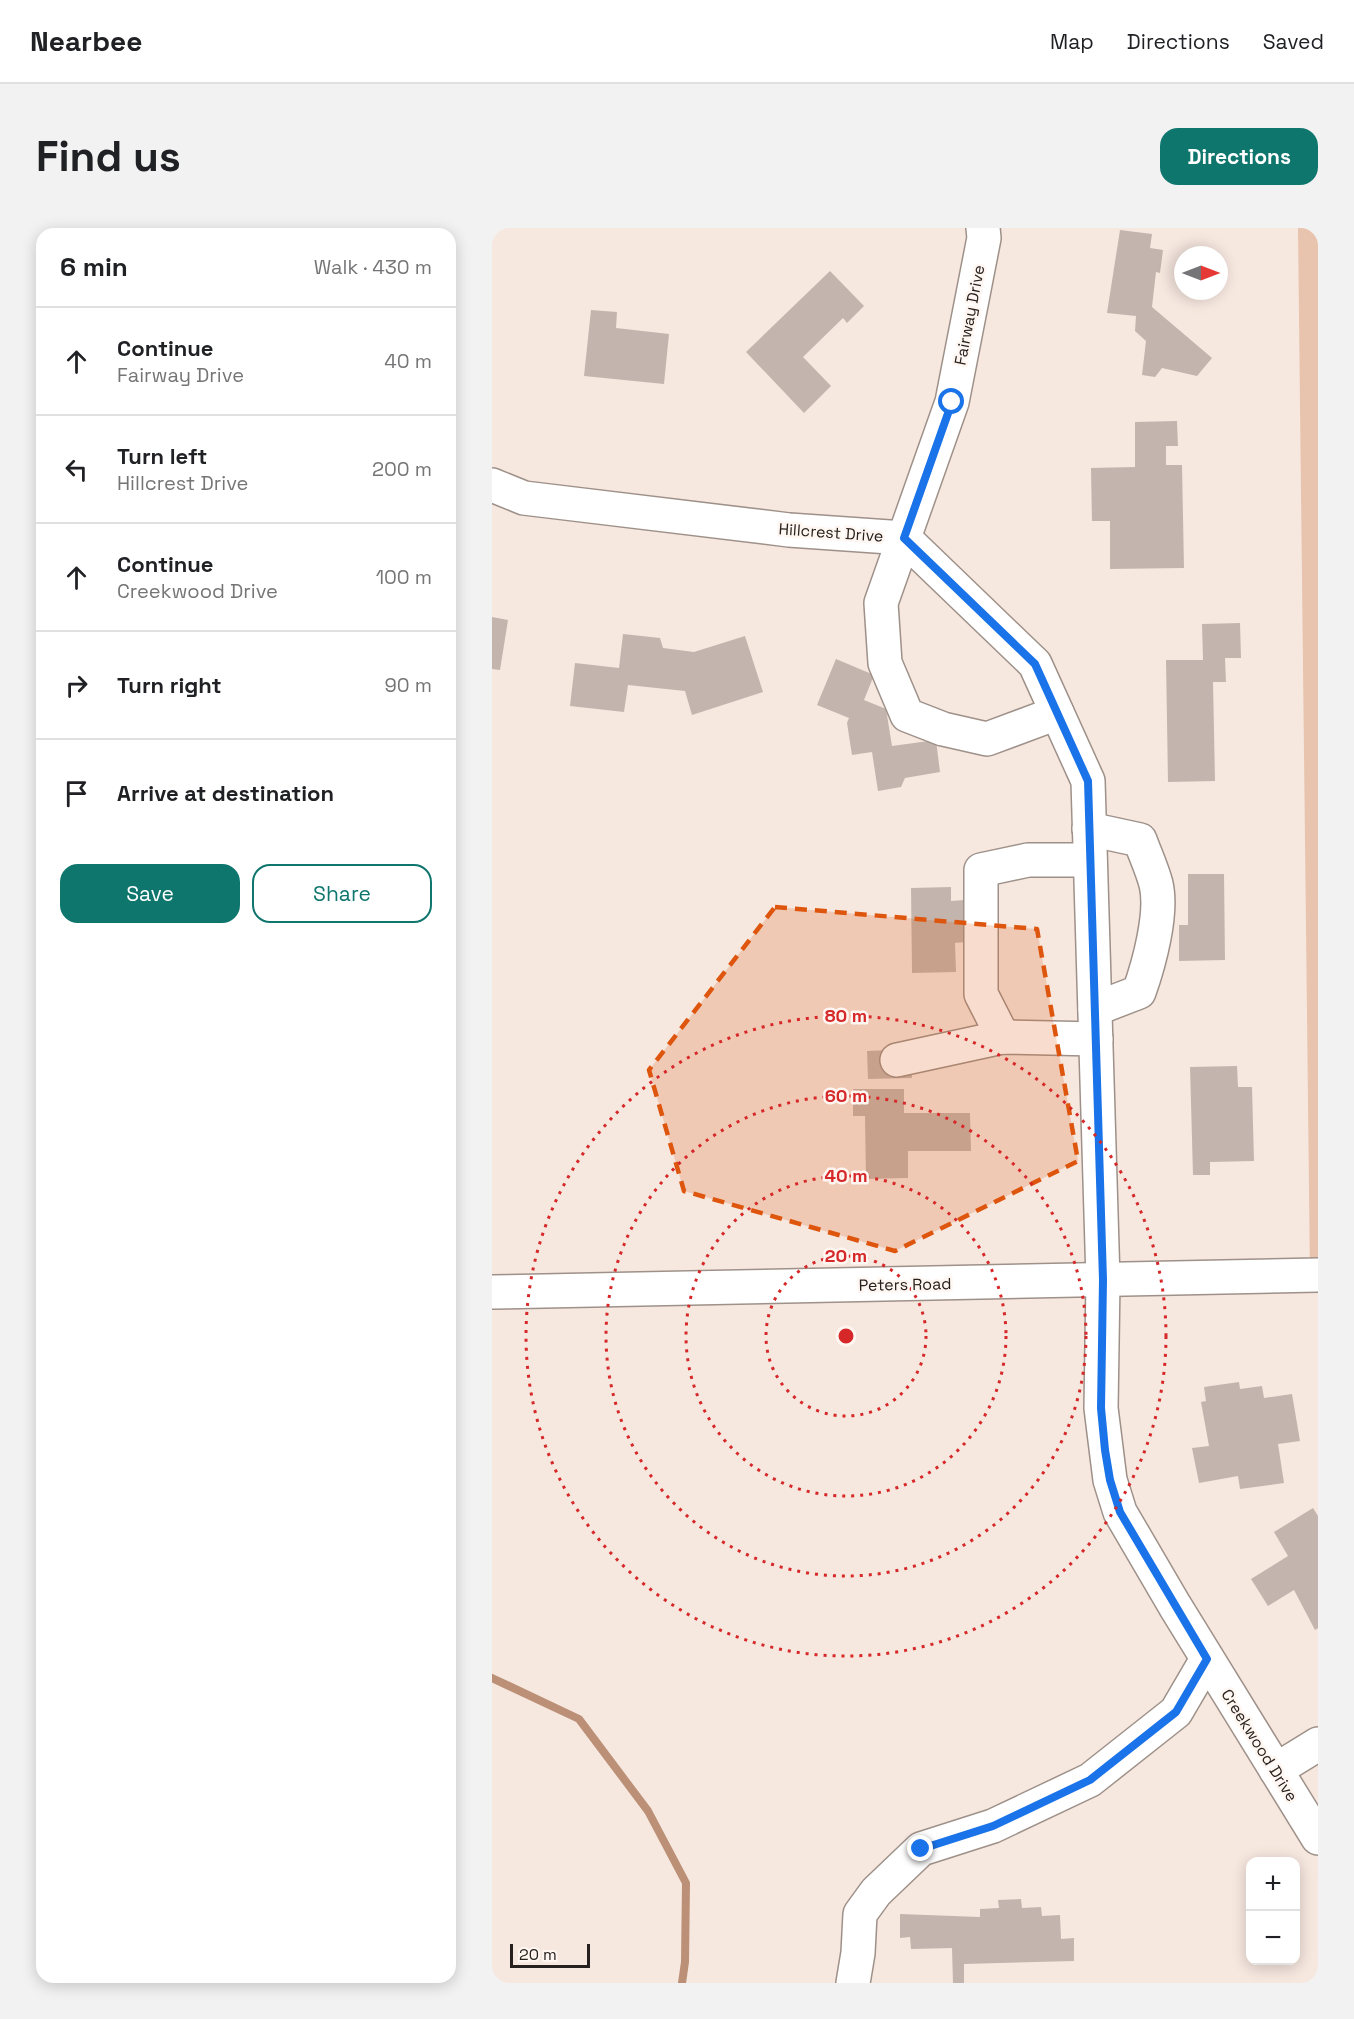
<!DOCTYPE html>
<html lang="en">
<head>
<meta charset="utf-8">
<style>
  body { margin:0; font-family:"Space Grotesk",sans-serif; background:#f2f2f2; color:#202124 }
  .controls { position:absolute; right:18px; bottom:18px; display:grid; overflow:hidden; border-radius:12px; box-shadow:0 3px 15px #0003 }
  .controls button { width:54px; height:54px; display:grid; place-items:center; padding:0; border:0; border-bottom:2px solid #e0e0e0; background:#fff; color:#202124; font:30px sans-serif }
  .compass { position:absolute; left:682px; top:18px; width:54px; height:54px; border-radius:50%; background:#fff; box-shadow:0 3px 15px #0003; rotate:90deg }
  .scale { position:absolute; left:18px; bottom:15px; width:80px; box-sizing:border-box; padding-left:6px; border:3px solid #26211e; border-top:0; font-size:16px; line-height:21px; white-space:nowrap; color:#26211e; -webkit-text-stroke:4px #fff6f1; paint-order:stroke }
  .stop { position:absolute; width:18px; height:18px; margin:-14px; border:4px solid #1a73e8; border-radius:50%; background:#fff }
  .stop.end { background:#1a73e8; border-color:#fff; box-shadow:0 2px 6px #0008 }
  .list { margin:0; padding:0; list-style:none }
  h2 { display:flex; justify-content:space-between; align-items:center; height:78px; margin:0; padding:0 24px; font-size:26px }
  h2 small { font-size:20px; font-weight:400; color:#757577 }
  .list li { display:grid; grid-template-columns:39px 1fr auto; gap:18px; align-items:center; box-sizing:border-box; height:108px; padding:0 24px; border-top:2px solid #e0e0e0 }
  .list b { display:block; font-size:22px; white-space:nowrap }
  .list p { margin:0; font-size:20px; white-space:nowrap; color:#757577 }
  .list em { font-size:20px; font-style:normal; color:#757577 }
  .actions { display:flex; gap:12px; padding:18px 24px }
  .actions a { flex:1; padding:14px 0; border:2px solid #0f766e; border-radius:18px; text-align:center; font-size:21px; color:#0f766e }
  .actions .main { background:#0f766e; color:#fff }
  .icon { flex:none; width:33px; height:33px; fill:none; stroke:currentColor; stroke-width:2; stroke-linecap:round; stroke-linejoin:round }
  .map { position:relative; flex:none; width:826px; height:1755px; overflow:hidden; border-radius:18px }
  header { display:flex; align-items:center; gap:36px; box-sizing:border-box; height:84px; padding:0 30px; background:#fff; border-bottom:2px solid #e0e0e0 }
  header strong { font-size:28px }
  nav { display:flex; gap:33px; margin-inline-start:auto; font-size:21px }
  .intro { display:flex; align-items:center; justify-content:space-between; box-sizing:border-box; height:144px; padding:0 36px }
  h1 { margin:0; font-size:42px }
  .button { padding:15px 27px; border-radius:18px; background:#0f766e; color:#fff; font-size:21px; font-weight:700 }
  main { display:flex; gap:36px; padding:0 36px }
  aside { flex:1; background:#fff; border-radius:18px; box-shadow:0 3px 15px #0003 }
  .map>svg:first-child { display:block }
  .green { fill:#e8c3ad }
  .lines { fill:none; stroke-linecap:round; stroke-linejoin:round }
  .stream { stroke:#bb9076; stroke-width:8 }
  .building { fill:#c3b5ad }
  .minor-casing { stroke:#9e9189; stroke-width:36 }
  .minor { stroke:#fff; stroke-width:33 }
  .route { stroke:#1a73e8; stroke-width:8 }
  .marked { fill:#de560d; fill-opacity:0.2; stroke:#de560d; stroke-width:4.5; stroke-dasharray:12 8; stroke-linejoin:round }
  .ring { fill:none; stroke:#d62828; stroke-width:3; stroke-dasharray:3 6 }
  .labels { text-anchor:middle; stroke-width:5; stroke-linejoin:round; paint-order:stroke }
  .street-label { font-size:16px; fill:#26211e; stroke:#fff6f1 }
  .centre { fill:#d62828; stroke:#fff6f1; stroke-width:3 }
  .ring-label { font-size:18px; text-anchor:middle; font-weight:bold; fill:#d62828; stroke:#fff6f1; stroke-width:5; stroke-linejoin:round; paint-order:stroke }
</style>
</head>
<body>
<header>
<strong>Nearbee</strong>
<nav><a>Map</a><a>Directions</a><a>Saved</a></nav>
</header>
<div class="intro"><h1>Find us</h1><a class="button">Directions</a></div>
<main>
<aside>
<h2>6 min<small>Walk · 430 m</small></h2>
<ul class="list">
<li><svg class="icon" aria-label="ahead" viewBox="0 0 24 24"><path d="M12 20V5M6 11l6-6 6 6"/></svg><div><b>Continue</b><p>Fairway Drive</p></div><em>40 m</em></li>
<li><svg class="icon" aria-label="left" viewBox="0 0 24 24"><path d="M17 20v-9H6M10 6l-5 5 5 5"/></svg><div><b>Turn left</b><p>Hillcrest Drive</p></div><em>200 m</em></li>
<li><svg class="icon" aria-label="ahead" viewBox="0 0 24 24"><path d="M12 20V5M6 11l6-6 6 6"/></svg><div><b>Continue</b><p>Creekwood Drive</p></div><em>100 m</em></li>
<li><svg class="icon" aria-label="right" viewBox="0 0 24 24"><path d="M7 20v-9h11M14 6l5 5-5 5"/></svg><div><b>Turn right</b></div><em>90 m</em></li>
<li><svg class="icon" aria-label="arrive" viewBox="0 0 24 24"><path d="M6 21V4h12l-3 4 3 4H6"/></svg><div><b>Arrive at destination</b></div></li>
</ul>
<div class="actions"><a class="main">Save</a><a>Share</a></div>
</aside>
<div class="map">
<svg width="826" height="1755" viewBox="0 0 826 1755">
  <rect width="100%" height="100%" fill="#f6e7df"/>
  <!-- green -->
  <polygon class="green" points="806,0 826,0 826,1047 818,1047"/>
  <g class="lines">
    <!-- stream -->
    <polyline class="stream" points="0,1450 87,1491 156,1583 194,1655 193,1734 190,1755"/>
  </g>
  <!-- building -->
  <g class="building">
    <polygon points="628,2 660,6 658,20 671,22 668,45 664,44 660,79 720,130 705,148 670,140 663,149 650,147 654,113 643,103 644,88 615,85"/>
    <polygon points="338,43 372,78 355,95 351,90 311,129 339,158 312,185 254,124"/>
    <polygon points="99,82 125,84 124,100 177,106 172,156 92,148"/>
    <polygon points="685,193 686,218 674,218 674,237 690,237 692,340 618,341 618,293 600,293 599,240 643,239 643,194"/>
    <polygon points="0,389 16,392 8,442 0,441"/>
    <polygon points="748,395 749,430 733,430 734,454 721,454 723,553 676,554 674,432 711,432 710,396"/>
    <polygon points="131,406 168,410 171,420 202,424 253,408 271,464 200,487 193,463 136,457 132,484 78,478 83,435 127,440"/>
    <polygon points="344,431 382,447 372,472 394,481 400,518 444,512 448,544 413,550 409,559 386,563 380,524 360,527 355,495 357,490 325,477"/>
    <polygon points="696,646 732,646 733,732 687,733 687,697 696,697"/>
    <polygon points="459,659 459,673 472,672 473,714 463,715 464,744 420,745 419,660"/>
    <polygon points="419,821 420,850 376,851 375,823"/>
    <polygon points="745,838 746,859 760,859 762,933 718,934 718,947 701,947 698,839"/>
    <polygon points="361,861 412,861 412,885 478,885 479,923 416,923 416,950 374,951 373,888 361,888"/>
    <polygon points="747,1154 748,1161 770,1158 772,1170 800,1166 808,1213 786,1216 792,1255 748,1261 746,1248 707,1255 700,1220 717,1218 709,1174 714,1173 712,1159"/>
    <polygon points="821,1280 826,1288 826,1400 823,1402 802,1362 776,1378 759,1351 796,1328 782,1304"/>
    <polygon points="529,1671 530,1680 549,1679 550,1688 568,1687 569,1711 582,1710 582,1733 472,1736 472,1755 461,1755 460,1720 419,1721 418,1709 408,1710 408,1686 488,1689 488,1681 507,1680 506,1672"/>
  </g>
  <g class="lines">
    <defs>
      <g id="minor">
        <polyline points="491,0 492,10 460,174 389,375 393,435 415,487 451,501 495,511 565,485"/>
        <polyline points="0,257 32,270 297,302 412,310 543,436 596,553 611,1052 609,1180 618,1252 628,1284 683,1378 826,1610"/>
        <path d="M597,601L648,612C653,626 660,641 664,656C671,685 657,736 647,764L603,781"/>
        <polyline points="511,809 489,766 489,642 536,632 598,632"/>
        <polyline points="405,832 511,809 604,811"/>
        <polyline points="0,1064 826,1047"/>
        <polyline points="784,1542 826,1516"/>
        <polyline points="361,1755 366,1725 368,1686 384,1664 429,1621 501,1598 598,1552 684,1484 715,1431"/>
      </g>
    </defs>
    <!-- minor casing -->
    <use href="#minor" class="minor-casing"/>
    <!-- minor -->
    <use href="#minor" class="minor"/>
  </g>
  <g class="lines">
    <!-- route -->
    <polyline class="route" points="429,1621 501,1598 598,1552 684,1484 715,1431 628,1284 618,1252 613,1222 609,1180 611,1052 596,553 543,436 412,310 460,174"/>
  </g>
  <!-- marked area -->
  <path class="marked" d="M283,679L545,701L586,933L403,1023L192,963L157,842Z"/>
  <!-- distance rings -->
  <g class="ring">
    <circle cx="354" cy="1108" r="80"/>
    <circle cx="354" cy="1108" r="160"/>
    <circle cx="354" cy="1108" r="240"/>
    <circle cx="354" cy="1108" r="320"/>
  </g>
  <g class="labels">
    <!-- street labels -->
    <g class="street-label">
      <text transform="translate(477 87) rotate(-79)" y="6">Fairway Drive</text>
      <text transform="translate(339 304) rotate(4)" y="6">Hillcrest Drive</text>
      <text transform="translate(413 1056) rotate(-1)" y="6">Peters Road</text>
      <text transform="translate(768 1517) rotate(58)" y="6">Creekwood Drive</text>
    </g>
  </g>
  <circle cx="354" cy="1108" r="9" class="centre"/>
  <g class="ring-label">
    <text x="354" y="794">80 m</text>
    <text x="354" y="874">60 m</text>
    <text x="354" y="954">40 m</text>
    <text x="354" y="1034">20 m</text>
  </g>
</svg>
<div class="controls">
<button>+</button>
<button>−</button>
</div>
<svg class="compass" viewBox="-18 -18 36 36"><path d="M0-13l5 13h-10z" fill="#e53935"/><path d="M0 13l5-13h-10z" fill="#757577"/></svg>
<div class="scale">20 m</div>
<div class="stop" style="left:460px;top:174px"></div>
<div class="stop end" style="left:429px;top:1621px"></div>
</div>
</main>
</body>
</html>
